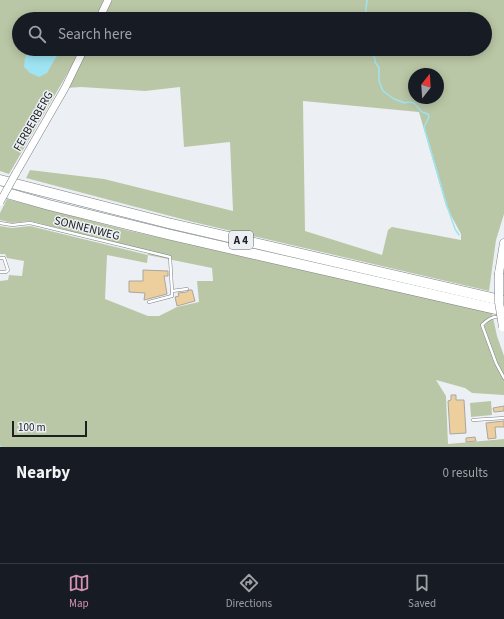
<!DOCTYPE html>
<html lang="en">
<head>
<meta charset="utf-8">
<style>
  body { margin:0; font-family:"Source Sans 3",sans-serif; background:#242831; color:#f1f3f6 }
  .compass { position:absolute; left:408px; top:68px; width:36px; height:36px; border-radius:50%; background:#171b24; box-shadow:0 2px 10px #0003; rotate:17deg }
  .scale { position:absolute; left:12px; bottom:10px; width:75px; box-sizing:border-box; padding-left:4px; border:2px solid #1e1f21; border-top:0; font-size:11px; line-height:14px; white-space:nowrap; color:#1e1f21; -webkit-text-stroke:3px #ecf0f4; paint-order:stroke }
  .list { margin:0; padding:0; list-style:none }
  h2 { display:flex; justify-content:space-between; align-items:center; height:52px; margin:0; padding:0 16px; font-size:17px }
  h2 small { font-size:13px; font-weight:400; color:#9ea1a6 }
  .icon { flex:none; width:22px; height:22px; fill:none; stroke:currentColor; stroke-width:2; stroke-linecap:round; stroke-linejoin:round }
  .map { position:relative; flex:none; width:504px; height:447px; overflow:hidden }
  .search { position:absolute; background:#171b24; box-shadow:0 2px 10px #0003; left:12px; right:12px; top:12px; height:44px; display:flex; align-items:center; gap:10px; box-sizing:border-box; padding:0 14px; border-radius:22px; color:#9ea1a6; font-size:15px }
  .sheet { height:116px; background:#171b24 }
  nav { display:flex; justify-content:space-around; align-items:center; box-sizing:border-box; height:56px; border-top:1px solid #363941; background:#171b24; font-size:11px; color:#9ea1a6 }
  nav a { display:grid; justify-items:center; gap:2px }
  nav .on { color:#d293b1 }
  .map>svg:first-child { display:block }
  .green { fill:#bac7a6; fill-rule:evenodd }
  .water { fill:#9ee4f2 }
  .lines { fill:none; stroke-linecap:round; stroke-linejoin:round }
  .stream { stroke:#9ee4f2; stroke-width:1.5 }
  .building { fill:#edce9d; stroke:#a9a6a2 }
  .service-casing { stroke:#7c8083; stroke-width:3.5 }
  .tertiary-casing { stroke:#7c8083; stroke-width:8 }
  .secondary-casing { stroke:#7c8083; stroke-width:9 }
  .motorway-casing { stroke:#7c8083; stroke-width:11 }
  .service { stroke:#fff; stroke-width:2.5 }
  .tertiary { stroke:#fff; stroke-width:7 }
  .secondary { stroke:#fff; stroke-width:8 }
  .motorway { stroke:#fff; stroke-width:10 }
  .tertiary-bridge-casing { stroke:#7c8083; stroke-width:8; stroke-linecap:butt }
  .secondary-bridge-casing { stroke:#7c8083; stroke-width:9; stroke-linecap:butt }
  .tertiary-bridge { stroke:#fff; stroke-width:7 }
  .secondary-bridge { stroke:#fff; stroke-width:8 }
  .labels { text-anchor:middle; stroke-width:3; stroke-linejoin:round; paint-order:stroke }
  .shield { fill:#ecf0f4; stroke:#5c5e60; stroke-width:1 }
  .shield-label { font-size:11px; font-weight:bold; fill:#1e1f21 }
  .street-label { font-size:12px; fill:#1e1f21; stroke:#ecf0f4 }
</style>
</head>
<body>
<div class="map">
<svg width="504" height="447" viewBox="0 0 504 447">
  <rect width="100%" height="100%" fill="#ecf0f4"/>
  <!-- green -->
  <g class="green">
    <polygon points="0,0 105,0 96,19 19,19 19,49 81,49 70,69 9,174 0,171"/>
    <path d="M111,0H504V214L496,240L489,291L193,222L26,178L30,170L104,179L233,211L230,142L184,147L180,87L145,91L81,87L66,88L87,49H485V19H102ZM414,74H438V98H414ZM303,101L419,112L446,206L461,234V240L392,227L388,230L382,255L305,231Z"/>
    <path d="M7,199L126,230L492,313L497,336L504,356V395L472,393L465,388L436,380L446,396L448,444L504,439V447H0V281L8,280L9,275L22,276L24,261L7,258L5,254H0V226L12,228L30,226L148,255L149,251L30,221L12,223L0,220V213ZM107,255L147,263L148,255L212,268L213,281H197L199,302L177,307L159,316H148L105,299Z"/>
    <polygon points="491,401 492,415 471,417 470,403"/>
  </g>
  <!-- water -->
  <polygon class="water" points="30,49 58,49 58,54 47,73 39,77 30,73 24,67 25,58"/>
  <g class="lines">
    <!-- stream -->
    <g class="stream">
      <polyline points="365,19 367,0"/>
      <polyline points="368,49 372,52 375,59 375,62 379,68 379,81 383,91 394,99 405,103 408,102 414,103 422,112 428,114 429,117 424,127 447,206 455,229 459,235"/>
      <polyline points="0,446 1,447"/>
    </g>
  </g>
  <!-- building -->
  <g class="building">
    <polygon points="143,270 168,271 168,276 164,276 167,294 144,300 145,293 129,292 129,281 143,281"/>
    <polygon points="189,290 192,290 195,301 177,306 175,297 179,296 178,293 187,292"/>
    <polygon points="451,395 456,395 456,400 464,400 466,433 450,434 448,401 451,400"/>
    <polygon points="504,406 504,411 494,412 493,408"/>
    <polygon points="504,421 504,427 495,427 496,438 488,439 486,423"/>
    <polygon points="475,437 476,441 466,442 466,438"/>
  </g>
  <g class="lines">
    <defs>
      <g id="service">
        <polyline points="0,223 12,225 30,223 170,257 172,291 187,289"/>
        <polyline points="0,258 4,258 8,270 6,272 0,272"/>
        <polyline points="149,302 172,296 172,291"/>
        <path d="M500,317C492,316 487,320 482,325L496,363L504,378"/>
        <polyline points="473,420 504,418"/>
      </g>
      <g id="tertiary">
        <polyline points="99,19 108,0"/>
        <polyline points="16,173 65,88 84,49"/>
      </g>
      <polyline id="secondary" points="499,273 504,243"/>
      <g id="motorway">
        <polyline points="0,180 168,223 504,301"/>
        <polyline points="0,191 49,205 167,234 504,311"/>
      </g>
    </defs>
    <!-- service casing -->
    <use href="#service" class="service-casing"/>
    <!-- tertiary casing -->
    <use href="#tertiary" class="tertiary-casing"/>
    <!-- secondary casing -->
    <use href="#secondary" class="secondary-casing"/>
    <!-- motorway casing -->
    <use href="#motorway" class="motorway-casing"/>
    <!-- service -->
    <use href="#service" class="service"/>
    <!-- tertiary -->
    <use href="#tertiary" class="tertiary"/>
    <!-- secondary -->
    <use href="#secondary" class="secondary"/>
    <!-- motorway -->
    <use href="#motorway" class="motorway"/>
    <defs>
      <polyline id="tertiary-bridge" points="0,202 16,173"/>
      <polyline id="secondary-bridge" points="499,273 499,302 503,327"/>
    </defs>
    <!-- tertiary-bridge casing -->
    <use href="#tertiary-bridge" class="tertiary-bridge-casing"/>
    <!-- secondary-bridge casing -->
    <use href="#secondary-bridge" class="secondary-bridge-casing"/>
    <!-- tertiary-bridge -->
    <use href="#tertiary-bridge" class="tertiary-bridge"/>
    <!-- secondary-bridge -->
    <use href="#secondary-bridge" class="secondary-bridge"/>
  </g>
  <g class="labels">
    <!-- shield labels -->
    <rect class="shield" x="229" y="231" width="24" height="18" rx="3"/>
    <g class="shield-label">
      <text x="241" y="244">A 4</text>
    </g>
    <!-- street labels -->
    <g class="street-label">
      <text transform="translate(33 121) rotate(-60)" y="4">FERBERBERG</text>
      <text transform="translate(87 228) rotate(14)" y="4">SONNENWEG</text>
    </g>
  </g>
</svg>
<svg class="compass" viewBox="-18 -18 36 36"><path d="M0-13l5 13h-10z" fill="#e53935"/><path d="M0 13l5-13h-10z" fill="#9ea1a6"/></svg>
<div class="scale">100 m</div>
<div class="search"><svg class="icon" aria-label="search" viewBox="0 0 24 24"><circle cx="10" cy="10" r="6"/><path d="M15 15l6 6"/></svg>Search here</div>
</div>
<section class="sheet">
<h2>Nearby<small>0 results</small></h2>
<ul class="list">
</ul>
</section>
<nav>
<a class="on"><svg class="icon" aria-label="map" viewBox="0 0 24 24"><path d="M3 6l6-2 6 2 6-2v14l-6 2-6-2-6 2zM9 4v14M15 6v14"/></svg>Map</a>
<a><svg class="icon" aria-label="directions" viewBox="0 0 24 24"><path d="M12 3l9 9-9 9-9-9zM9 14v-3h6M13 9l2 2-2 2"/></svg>Directions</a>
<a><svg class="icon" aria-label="saved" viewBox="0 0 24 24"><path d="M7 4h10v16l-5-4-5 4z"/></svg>Saved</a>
</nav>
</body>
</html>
